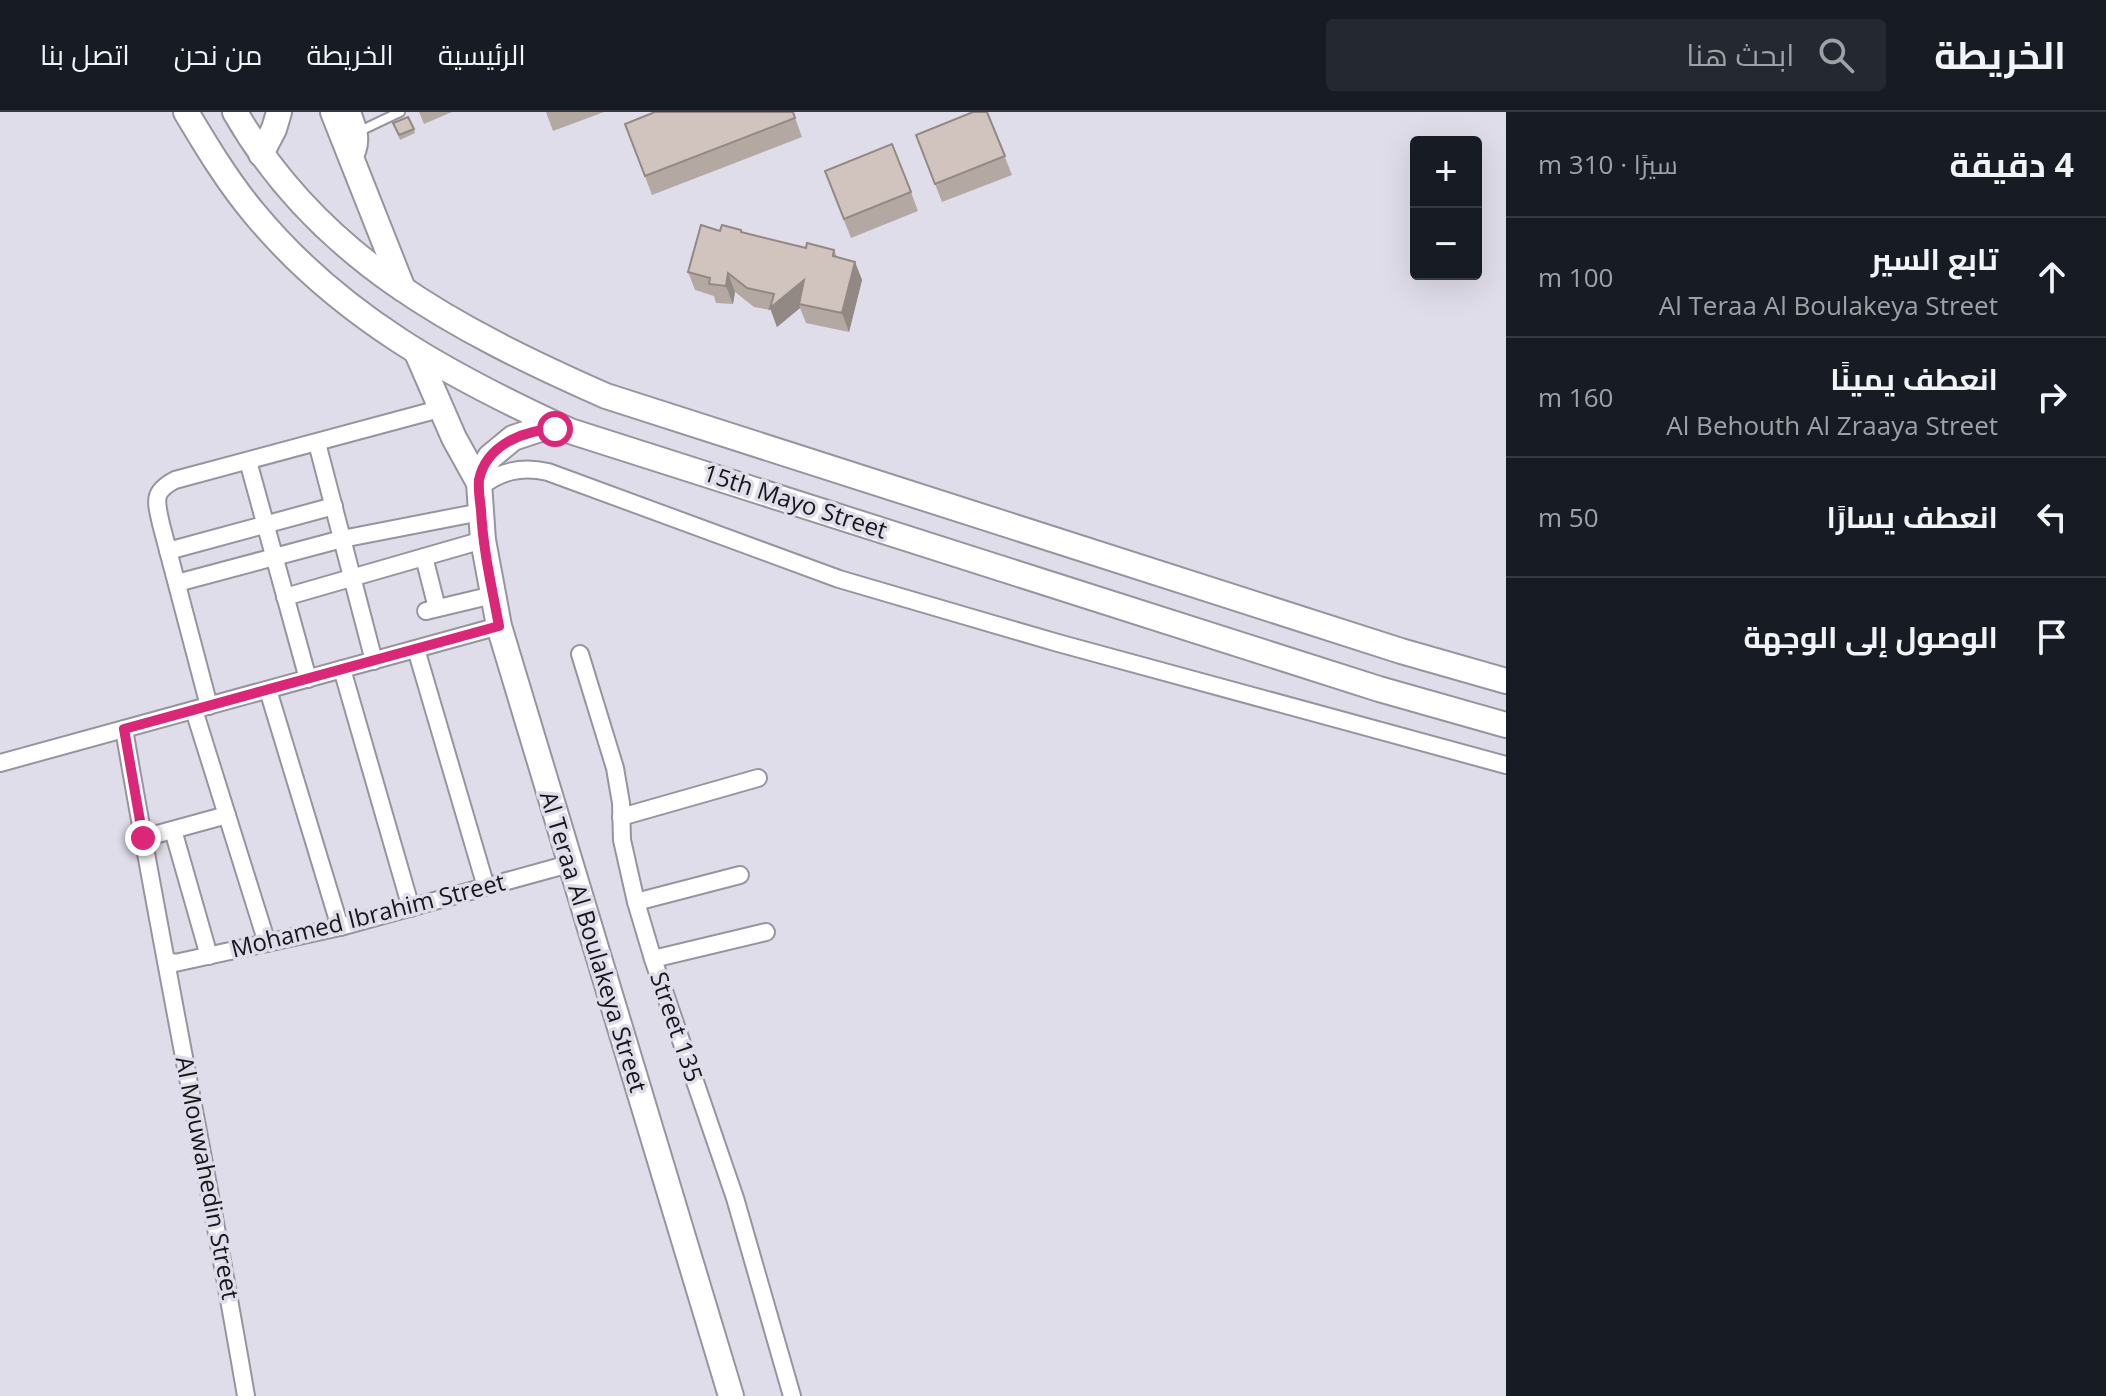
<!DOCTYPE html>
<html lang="ar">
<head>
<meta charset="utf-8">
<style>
  body { margin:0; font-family:"Open Sans",Cairo,sans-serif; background:#242831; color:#f1f3f6; direction:rtl }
  .controls { position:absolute; right:24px; top:24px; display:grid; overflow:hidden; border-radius:8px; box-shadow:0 8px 32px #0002 }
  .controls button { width:72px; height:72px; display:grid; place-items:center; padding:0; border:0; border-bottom:2px solid #363941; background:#171b24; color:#f1f3f6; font:40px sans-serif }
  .stop { position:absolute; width:24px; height:24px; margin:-18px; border:6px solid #db2777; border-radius:50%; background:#fff }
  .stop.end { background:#db2777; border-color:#fff; box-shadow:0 2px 8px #0008 }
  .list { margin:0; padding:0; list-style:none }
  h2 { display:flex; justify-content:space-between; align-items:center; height:104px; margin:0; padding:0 32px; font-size:34px }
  h2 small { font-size:26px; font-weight:400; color:#9ea1a6 }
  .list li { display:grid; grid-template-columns:52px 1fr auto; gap:24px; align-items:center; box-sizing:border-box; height:120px; padding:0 32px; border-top:2px solid #363941 }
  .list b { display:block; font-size:30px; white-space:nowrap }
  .list p { margin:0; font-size:26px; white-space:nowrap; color:#9ea1a6 }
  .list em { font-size:26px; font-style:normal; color:#9ea1a6 }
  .icon { flex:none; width:44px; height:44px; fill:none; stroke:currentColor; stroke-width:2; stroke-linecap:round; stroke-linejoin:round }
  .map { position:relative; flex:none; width:1506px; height:1284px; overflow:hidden; direction:ltr }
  header { display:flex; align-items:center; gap:48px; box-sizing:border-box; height:112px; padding:0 40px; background:#171b24; border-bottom:2px solid #363941 }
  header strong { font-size:38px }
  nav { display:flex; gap:44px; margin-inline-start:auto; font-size:28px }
  .search { width:560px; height:72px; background:#242831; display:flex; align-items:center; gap:20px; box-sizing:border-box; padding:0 28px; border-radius:8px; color:#9ea1a6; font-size:30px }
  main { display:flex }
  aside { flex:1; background:#171b24 }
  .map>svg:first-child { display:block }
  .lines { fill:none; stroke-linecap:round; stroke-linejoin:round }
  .lane-casing { stroke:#9794a0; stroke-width:12 }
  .street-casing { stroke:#9794a0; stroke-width:20 }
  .secondary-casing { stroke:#9794a0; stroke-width:28 }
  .lane { stroke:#fff; stroke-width:8 }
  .street { stroke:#fff; stroke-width:16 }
  .secondary { stroke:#fff; stroke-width:24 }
  .wall { fill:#b4a8a3 }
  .shaded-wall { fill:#928884 }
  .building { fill:#d1c3bd; stroke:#928884; stroke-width:2 }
  .route { stroke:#db2777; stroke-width:10 }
  .labels { text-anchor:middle; stroke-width:7; stroke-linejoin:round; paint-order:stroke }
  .street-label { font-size:24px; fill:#17161b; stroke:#e0ddea }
</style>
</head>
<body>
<header>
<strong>الخريطة</strong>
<div class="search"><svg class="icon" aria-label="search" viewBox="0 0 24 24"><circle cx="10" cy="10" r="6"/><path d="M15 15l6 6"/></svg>ابحث هنا</div>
<nav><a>الرئيسية</a><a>الخريطة</a><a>من نحن</a><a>اتصل بنا</a></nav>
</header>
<main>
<aside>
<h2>4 دقيقة<small>سيرًا · 310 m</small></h2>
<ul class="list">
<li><svg class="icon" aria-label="ahead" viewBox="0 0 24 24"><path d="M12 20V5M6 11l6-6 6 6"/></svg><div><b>تابع السير</b><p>Al Teraa Al Boulakeya Street</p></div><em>100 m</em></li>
<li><svg class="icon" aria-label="right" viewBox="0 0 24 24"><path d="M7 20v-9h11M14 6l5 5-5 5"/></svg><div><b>انعطف يمينًا</b><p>Al Behouth Al Zraaya Street</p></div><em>160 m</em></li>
<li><svg class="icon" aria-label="left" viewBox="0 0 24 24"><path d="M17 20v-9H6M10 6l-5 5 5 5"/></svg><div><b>انعطف يسارًا</b></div><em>50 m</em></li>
<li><svg class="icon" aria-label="arrive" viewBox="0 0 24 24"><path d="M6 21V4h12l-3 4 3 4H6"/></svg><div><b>الوصول إلى الوجهة</b></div></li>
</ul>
</aside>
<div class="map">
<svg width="1506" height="1284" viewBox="0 0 1506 1284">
  <rect width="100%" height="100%" fill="#e0ddea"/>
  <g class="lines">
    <defs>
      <polyline id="lane" points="360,19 400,0"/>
      <g id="street">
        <path d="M352,0C359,17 364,32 352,49"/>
        <polyline points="317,331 374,549"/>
        <polyline points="248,349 308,567"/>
        <path d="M479,376C500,359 521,354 548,360L839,467L1058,531L1506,653"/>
        <polyline points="168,439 334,394"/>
        <polyline points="424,445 437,496"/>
        <polyline points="177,471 342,427 481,400"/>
        <polyline points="285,485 483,428"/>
        <polyline points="426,499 493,483"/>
        <polyline points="416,537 486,775"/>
        <polyline points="580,542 615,656 621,691 622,728 636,790 653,847 735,1086 792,1284"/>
        <polyline points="342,557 411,796"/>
        <polyline points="268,578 340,815"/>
        <path d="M209,594L161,412C156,389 152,380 175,368L443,296"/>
        <polyline points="194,598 267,831"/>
        <path d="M124,617C162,840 208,1061 246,1284"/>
        <polyline points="0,651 499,514"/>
        <polyline points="621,705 758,666"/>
        <polyline points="173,718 209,844"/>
        <polyline points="143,726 227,703"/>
        <polyline points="636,790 740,763"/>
        <polyline points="653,847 766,820"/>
        <polyline points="166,848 175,851 340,815 569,752"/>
      </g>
      <g id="secondary">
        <path d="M186,0C207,35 228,70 254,101C340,205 450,264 570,319L1379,577L1506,613"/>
        <path d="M235,0C319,147 457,218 606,284L1401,539L1506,569"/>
        <polyline points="333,0 403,177"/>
        <polyline points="261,42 274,17 279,0"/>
        <polyline points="417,241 454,326 479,371"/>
        <polyline points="562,318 540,317 513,326 490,345 483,357 479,371 483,428 499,514 731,1284"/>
      </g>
    </defs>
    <!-- lane casing -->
    <use href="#lane" class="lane-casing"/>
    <!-- street casing -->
    <use href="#street" class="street-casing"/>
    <!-- secondary casing -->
    <use href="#secondary" class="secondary-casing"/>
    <!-- lane -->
    <use href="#lane" class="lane"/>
    <!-- street -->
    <use href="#street" class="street"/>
    <!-- secondary -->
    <use href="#secondary" class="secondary"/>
  </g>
  <!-- wall -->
  <g class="wall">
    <polygon points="419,0 452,0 424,12"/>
    <polygon points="546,0 604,0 553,19"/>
    <polygon points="793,0 802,25 652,83 625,12"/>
    <polygon points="987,0 1012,63 942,90 916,23"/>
    <polygon points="393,11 414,17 415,21 400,28"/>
    <polygon points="832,78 911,80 918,99 851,126"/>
    <polygon points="720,119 742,121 806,136 834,138 837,145 855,150 862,168 849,220 806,211 800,196 777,215 771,198 754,195 735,180 733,192 716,191 714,184 695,178 688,160"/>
  </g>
  <!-- shaded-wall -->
  <g class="shaded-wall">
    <polygon points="855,150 862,168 849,220 842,201"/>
    <polygon points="728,161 735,180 733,192 726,174"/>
    <polygon points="804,168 799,192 800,196 777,215 770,196"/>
  </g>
  <!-- building -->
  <g class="building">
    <polygon points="655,0 793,0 795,6 645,64 625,12"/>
    <polygon points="973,0 987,0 1005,44 935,72 916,23"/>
    <polygon points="408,5 414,17 399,23 393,11"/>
    <polygon points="892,32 911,80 844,107 825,59"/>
    <polygon points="701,113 720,119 722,113 741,118 741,120 806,136 807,131 834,138 833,144 855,150 842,201 799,192 804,168 770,196 774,182 747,176 728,161 726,174 709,172 710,166 688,160"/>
  </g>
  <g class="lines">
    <!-- route -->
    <path class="route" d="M143,726L124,617L499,514C492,476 483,438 481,398C480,389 478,377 479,368C486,333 524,318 555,317"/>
  </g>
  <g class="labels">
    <!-- street labels -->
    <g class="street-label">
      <text transform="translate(795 390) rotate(18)" y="8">15th Mayo Street</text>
      <text transform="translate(368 804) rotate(-14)" y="8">Mohamed Ibrahim Street</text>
      <text transform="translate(593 830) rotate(73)" y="8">Al Teraa Al Boulakeya Street</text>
      <text transform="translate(676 915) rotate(71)" y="8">Street 135</text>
      <text transform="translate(207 1066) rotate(79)" y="8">Al Mouwahedin Street</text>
    </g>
  </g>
</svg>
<div class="controls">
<button>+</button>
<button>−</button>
</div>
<div class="stop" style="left:555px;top:317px"></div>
<div class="stop end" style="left:143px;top:726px"></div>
</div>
</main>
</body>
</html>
